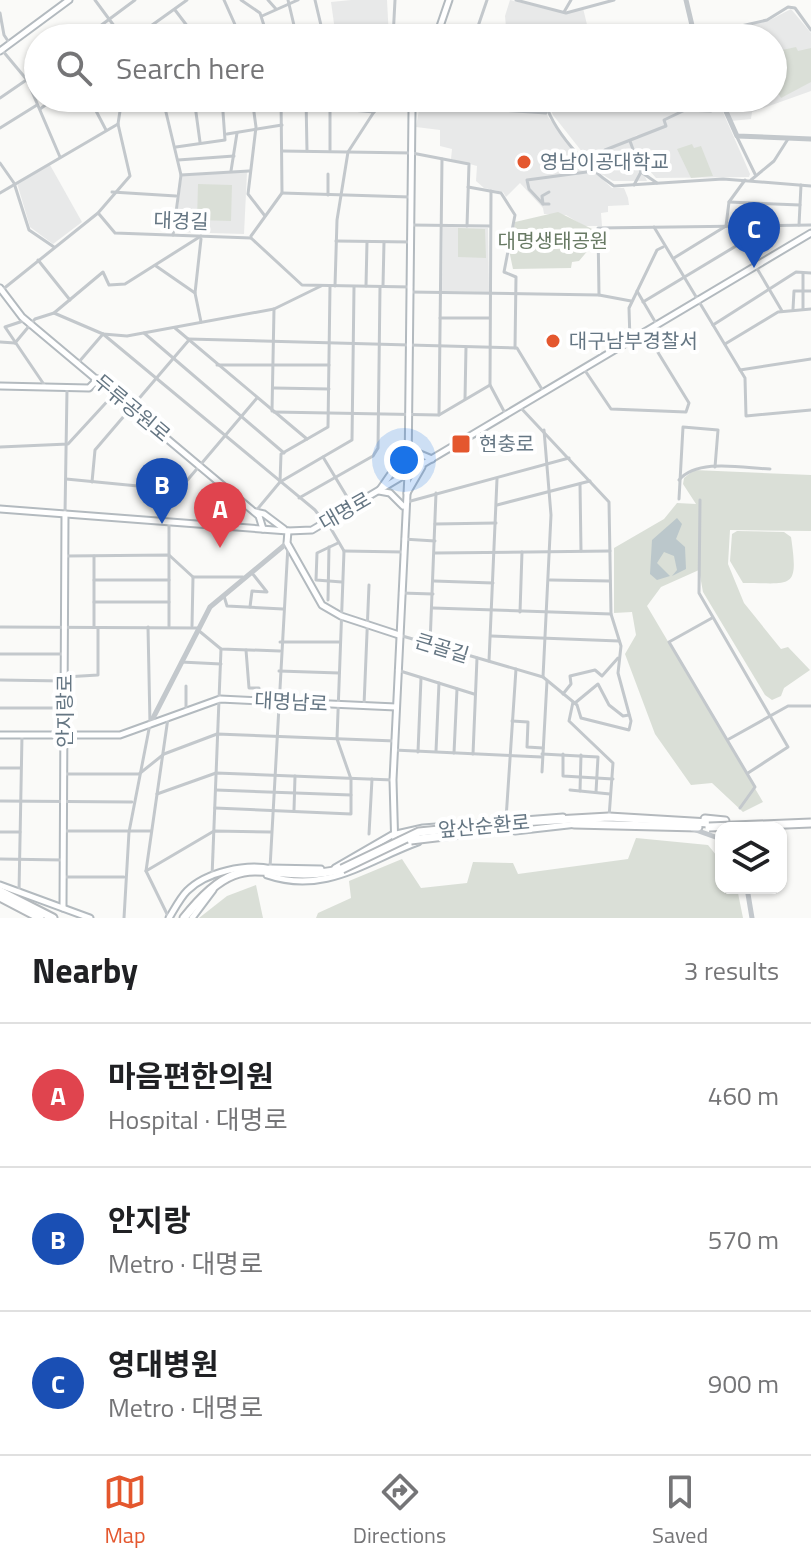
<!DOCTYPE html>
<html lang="en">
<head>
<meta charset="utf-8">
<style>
  body { margin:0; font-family:"Titillium Web","Noto Sans KR",sans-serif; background:#f2f2f2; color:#202124 }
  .controls { position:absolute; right:24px; bottom:24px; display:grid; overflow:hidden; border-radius:16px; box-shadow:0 2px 6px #0004 }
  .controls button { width:72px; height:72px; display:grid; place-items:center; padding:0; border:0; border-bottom:2px solid #e0e0e0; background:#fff; color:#202124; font:40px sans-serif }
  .you { position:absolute; left:404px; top:460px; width:28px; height:28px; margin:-20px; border:6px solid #fff; border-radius:50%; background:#1a73e8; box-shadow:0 0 0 12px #1a73e833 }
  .badge { display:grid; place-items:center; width:52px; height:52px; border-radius:50%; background:#e4572e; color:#fff; font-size:26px; font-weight:700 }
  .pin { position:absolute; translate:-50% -66px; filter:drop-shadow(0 2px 4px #0008) }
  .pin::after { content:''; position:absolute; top:42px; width:28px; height:24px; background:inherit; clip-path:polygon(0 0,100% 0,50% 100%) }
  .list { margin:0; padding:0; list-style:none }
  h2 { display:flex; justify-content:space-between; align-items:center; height:104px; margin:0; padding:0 32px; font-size:34px }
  h2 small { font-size:26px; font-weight:400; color:#757577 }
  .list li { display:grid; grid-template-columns:52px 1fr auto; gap:24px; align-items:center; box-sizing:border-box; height:144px; padding:0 32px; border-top:2px solid #e0e0e0 }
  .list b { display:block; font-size:30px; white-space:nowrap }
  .list p { margin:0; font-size:26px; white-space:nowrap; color:#757577 }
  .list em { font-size:26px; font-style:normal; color:#757577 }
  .icon { flex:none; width:44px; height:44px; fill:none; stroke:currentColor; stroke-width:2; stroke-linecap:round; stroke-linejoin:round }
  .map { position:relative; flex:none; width:811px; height:918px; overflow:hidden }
  .search { position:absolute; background:#fff; box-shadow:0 2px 6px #0004; left:24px; right:24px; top:24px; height:88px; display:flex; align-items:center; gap:20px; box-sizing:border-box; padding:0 28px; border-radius:44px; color:#757577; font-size:30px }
  .sheet { height:536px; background:#fff }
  nav { display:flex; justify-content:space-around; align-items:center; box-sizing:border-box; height:112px; border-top:2px solid #e0e0e0; background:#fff; font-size:22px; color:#757577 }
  nav a { display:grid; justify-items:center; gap:4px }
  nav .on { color:#e4572e }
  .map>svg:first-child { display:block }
  .built { fill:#e8e9e9 }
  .green { fill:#dadfd7 }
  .water { fill:#bbc7cb }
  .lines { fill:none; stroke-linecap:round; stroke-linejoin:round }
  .secondary-casing { stroke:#b3babf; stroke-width:9 }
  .trunk-casing { stroke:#b4b9bd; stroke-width:11 }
  .minor { stroke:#c3c8cc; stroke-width:3 }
  .tertiary { stroke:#c3c8cc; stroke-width:5 }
  .secondary { stroke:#fff; stroke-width:5 }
  .trunk { stroke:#fff; stroke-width:7 }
  .trunk-bridge-casing { stroke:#b4b9bd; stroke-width:11; stroke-linecap:butt }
  .trunk-bridge { stroke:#fff; stroke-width:7 }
  .poi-dot { fill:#e4572e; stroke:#fff; stroke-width:3 }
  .labels { text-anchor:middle; stroke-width:8; stroke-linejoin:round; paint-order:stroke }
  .poi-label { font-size:20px; fill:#657683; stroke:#fff; text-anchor:start }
  .street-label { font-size:20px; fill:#657683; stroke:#fff }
  .park-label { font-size:20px; fill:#687a64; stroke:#fff }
</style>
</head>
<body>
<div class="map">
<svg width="811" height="918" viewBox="0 0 811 918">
  <rect width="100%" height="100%" fill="#fafaf8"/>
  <!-- built -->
  <g class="built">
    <polygon points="351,0 387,0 389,38 336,38 331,2"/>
    <polygon points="510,0 566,13 583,8 589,33 566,38 507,38 505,16"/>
    <polygon points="791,9 811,33 811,91 752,112 751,119 731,121 721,98 773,98 773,38 705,37 770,20"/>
    <polygon points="421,98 708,98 722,110 750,174 749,177 656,178 636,155 631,142 638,134 629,141 647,181 613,181 598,172 553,115 550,107 566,102 549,105 545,109 548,117 590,168 612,188 624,188 628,198 629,205 608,206 608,212 601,213 602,226 584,226 566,215 544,214 543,208 520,183 506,197 503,192 484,188 476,181 477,166 451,159 452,149 440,146 440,130 416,127"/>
    <polygon points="50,165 82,222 53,244 30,227 17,183"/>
    <polygon points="247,172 244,234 175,232 182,176"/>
    <polygon points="443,227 488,228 489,292 442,291"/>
  </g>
  <!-- green -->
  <g class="green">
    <polygon points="796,47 798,51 811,48 811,82 781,98 777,91 773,92 773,52"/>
    <polygon points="692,144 694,148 701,146 713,176 691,178 677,149"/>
    <polygon points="198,184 232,185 231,221 197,220"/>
    <polygon points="558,212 596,231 595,242 579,261 572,262 571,268 513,269 509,250 515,222"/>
    <polygon points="458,228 485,229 486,258 458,257"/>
    <polygon points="694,470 811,475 811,531 730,530 728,564 744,603 781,649 788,647 810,670 784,688 781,696 772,700 765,695 703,592 699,570 661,587 647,606 763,802 743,812 712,783 691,785 655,734 625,654 636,635 632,612 614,613 614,548 664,519 677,503 696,504 683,484 684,478"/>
    <path d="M737,531L784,532L791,537C799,591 792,583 743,583L730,561L732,534Z"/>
    <polygon points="636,838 708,845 721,861 721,888 737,888 743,918 316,918 318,913 351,898 349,881 402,859 421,888 467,883 473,862 513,863 518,874 628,859"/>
    <polygon points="256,885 263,918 199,918 227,896"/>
  </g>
  <!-- water -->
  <polygon class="water" points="677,518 682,524 676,539 685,547 686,569 672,576 677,570 674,556 664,552 657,563 670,576 657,580 650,574 652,540"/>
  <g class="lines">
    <defs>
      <g id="secondary">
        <polyline points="436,38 449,0"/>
        <polyline points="0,51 69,0"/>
        <polyline points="0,288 22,317 259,516 263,529"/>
        <polyline points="0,386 89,388 98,379"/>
        <polyline points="407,493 422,467"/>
        <polyline points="403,506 390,493 379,491 408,449 432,459"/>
        <polyline points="0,509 288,531 312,530 811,233"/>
        <polyline points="255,512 264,514 284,529"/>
        <polyline points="288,531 287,543 322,605 341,616 399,635"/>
        <polyline points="0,735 120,735 220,699 396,707"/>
        <polyline points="515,831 577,824"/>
        <polyline points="395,851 393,780 408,474 412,111 416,98"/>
        <polyline points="270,868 321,869"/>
        <polyline points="335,868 392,835 423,828 563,817"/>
        <path d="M267,875C325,895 366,861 418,842"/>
        <polyline points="0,885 90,918"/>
        <polyline points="63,908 65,514"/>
        <path d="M169,918C174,910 180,898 187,891C206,872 246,863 272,869"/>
        <polyline points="192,918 213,890"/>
      </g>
      <g id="trunk">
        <polyline points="705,819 725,821"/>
        <polyline points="520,822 609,817 709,823"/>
        <polyline points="574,824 698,827"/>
        <polyline points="0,891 53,918"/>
        <polyline points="0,897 40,918"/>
        <path d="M184,918C247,838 264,889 342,869"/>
      </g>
    </defs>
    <!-- secondary casing -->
    <use href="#secondary" class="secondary-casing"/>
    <!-- trunk casing -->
    <use href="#trunk" class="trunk-casing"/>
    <!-- minor -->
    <g class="minor">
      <polyline points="95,0 123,38"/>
      <polyline points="224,0 241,38"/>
      <polyline points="241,0 260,13 268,38"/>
      <polyline points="268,0 276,9"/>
      <polyline points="288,0 297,38"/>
      <polyline points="315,0 324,38"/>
      <polyline points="516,0 566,13 614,0"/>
      <polyline points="175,10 188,27 189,38"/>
      <polyline points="564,12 571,0"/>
      <polyline points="0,13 4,35 10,44"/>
      <polyline points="262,16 298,0"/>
      <polyline points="151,27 157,38"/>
      <polyline points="190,28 212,38"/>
      <polyline points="84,38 135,0"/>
      <polyline points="134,38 187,0"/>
      <polyline points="393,38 395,0"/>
      <polyline points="474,38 487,0"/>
      <polyline points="688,38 767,20 788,7 795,8 811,30"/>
      <polyline points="2,50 27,80 60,157"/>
      <polyline points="0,98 38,72"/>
      <polyline points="94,98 94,107 106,130"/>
      <polyline points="194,98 200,142"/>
      <polyline points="252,98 256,127 248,194 265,216"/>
      <polyline points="306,98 307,151"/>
      <polyline points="330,98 330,150"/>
      <path d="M544,98C551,130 587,168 614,186L723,179L811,186"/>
      <polyline points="122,99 164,104 171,98"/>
      <polyline points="164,104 181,175 173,235"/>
      <polyline points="414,104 546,113"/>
      <polyline points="330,108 374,112"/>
      <polyline points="40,109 55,98"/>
      <polyline points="0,128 37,105"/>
      <polyline points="227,134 282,125"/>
      <polyline points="736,135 755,174"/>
      <polyline points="630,141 641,172 657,183"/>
      <polyline points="176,147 225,140 222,98"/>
      <polyline points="282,151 412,153 469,164 467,226"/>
      <polyline points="178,160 234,156"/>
      <polyline points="0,163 14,183 29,230 54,247"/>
      <polyline points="231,171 237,133"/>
      <polyline points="181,175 249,171"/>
      <polyline points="751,180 774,161 788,139"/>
      <polyline points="634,185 641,172"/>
      <polyline points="468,187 501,193 515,215 504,272 516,277 515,348"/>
      <polyline points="491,191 490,385 506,415"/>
      <polyline points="112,192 176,196"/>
      <polyline points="0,193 118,124"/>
      <polyline points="282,193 410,197"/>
      <polyline points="328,195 328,174"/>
      <polyline points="729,202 800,205"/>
      <polyline points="543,204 542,196 549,192"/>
      <polyline points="549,204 543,204 529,189 527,180 594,171 605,150 666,126 664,120 685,110 711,111 696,98"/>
      <polyline points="99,214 115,233 251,238"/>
      <polyline points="411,225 490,226"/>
      <polyline points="799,225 801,185"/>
      <polyline points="732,226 782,311"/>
      <polyline points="654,227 745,378 746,416 811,410"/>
      <polyline points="251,236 282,193 281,98"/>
      <polyline points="251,238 302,285 411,287"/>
      <polyline points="201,239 195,293 201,322"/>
      <polyline points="336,241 411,242"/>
      <polyline points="674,258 726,226 729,202 745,180"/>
      <polyline points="38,260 70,300"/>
      <polyline points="156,266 195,293"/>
      <polyline points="803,273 803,309"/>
      <polyline points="335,286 337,220 348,152 383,98"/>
      <polyline points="366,286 367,242"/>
      <polyline points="383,286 384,242"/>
      <polyline points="2,290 98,213 130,176 118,124 122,98"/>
      <polyline points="637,291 657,325"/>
      <polyline points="410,292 599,295 631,301"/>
      <polyline points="599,295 598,228 811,225"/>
      <polyline points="643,302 741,243"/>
      <polyline points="793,309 794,291 811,291"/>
      <polyline points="54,313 103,334 315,510 324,522"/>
      <polyline points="440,318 489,318"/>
      <polyline points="26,320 5,327 45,386"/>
      <polyline points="713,325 796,272 811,273"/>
      <polyline points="175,328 307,439"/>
      <polyline points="144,333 284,453"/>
      <polyline points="103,334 127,336 274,309 321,286"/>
      <polyline points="188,339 517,348 543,391"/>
      <polyline points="630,341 629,308 657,250 663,247"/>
      <polyline points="0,342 15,343"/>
      <polyline points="15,343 35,319 54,313 103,272 109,285 125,284 201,236"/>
      <polyline points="725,344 778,312 811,309"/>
      <polyline points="78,363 103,334"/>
      <polyline points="217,365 329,365"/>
      <polyline points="584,369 611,409 686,412 689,403 646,333"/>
      <polyline points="740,370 811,359"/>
      <polyline points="274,388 329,389"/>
      <polyline points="465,399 466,347"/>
      <polyline points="272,411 274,309"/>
      <polyline points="274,412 439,415 490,385"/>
      <polyline points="439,415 442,159"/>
      <polyline points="0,447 68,444 114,394"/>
      <polyline points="323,457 352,505"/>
      <polyline points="66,479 179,490 257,398"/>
      <path d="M679,480C698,458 743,468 770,469"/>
      <polyline points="92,482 95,450 189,340"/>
      <polyline points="280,482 281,454 328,427 330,286"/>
      <polyline points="580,484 581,551"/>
      <polyline points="299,498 373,456 378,448 380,287"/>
      <polyline points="679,499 683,427 718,430 715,467"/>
      <polyline points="700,500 699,593 788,747 748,773"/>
      <polyline points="407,502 569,458"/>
      <polyline points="497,505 590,481"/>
      <polyline points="255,512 280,482 352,440 354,287"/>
      <polyline points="65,514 67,390"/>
      <polyline points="169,522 169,626"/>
      <polyline points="435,524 496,523"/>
      <polyline points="403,539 435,541"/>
      <polyline points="338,543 317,553 316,580 342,582"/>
      <polyline points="344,551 403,552"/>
      <polyline points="435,553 610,551"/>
      <polyline points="67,556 169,555 193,577 192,626"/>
      <polyline points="193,577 243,577"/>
      <polyline points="94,580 169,580"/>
      <polyline points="550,580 610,581"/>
      <polyline points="434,581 493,583"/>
      <polyline points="401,593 433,594"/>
      <polyline points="224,596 227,606 283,609"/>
      <polyline points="328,600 329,547"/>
      <polyline points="94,602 169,602"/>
      <polyline points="250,607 252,591 267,592 252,573"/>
      <polyline points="433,608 611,614"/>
      <polyline points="520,612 522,552"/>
      <polyline points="712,618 669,642 755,787 740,808"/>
      <polyline points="0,627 199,628"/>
      <polyline points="94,627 94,556"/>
      <polyline points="198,630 221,649 280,651"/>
      <polyline points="399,635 543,677 577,705 581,718 629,730 631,721 618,673 621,646 611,614 609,502 520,407"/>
      <polyline points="491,636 619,641"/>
      <polyline points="280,642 340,642"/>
      <polyline points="430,644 436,493"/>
      <polyline points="246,650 249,688 259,688 258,701"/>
      <polyline points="0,654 64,654"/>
      <polyline points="489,661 497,479"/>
      <polyline points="181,662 221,664"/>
      <polyline points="397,670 474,694"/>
      <polyline points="279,671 339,673"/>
      <polyline points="65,677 98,675 98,628"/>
      <polyline points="543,677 551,515 544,430"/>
      <polyline points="0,680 64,681"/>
      <polyline points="186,686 186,711"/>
      <polyline points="563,694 571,684 570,676 595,670 602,676 618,658"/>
      <polyline points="573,702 569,721 613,763 609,817"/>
      <polyline points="575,703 598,684 609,705 623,716 629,715"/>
      <polyline points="364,705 369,585"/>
      <polyline points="0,708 64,708"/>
      <polyline points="168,718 146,871 168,916"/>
      <polyline points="512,721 528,722 527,747 543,748"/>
      <polyline points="729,739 788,706 811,706"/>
      <polyline points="394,750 542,757"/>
      <polyline points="436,751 439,683"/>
      <polyline points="418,752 421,678"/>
      <polyline points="454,753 457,689"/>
      <polyline points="473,754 477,658"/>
      <polyline points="542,754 598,757 596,792"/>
      <polyline points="563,754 563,776 613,779"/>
      <polyline points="0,768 20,768"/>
      <polyline points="542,772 547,681"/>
      <polyline points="66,774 139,774 164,754 217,734 395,741"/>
      <polyline points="216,790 351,795"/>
      <polyline points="570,790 610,794"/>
      <polyline points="580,791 581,755"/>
      <polyline points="157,794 216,773 393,780"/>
      <polyline points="0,801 132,802"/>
      <polyline points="215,808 351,814 351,779 337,739 344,551 327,522"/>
      <polyline points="294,810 295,776"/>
      <polyline points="506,819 516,669"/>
      <polyline points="64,831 151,831"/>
      <polyline points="0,832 20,832"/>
      <polyline points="369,834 372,779"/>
      <polyline points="0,859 63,860"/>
      <polyline points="270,868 288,545"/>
      <polyline points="146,871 214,831 271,832"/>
      <polyline points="64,877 124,877"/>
      <polyline points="212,877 221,649"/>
      <polyline points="19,892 22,736"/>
      <polyline points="124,918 129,832 150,724 148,627"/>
    </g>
    <!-- tertiary -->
    <g class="tertiary">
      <polyline points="686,0 695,38"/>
      <polyline points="720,98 737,136 811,139"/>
      <polyline points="150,724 210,607 287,543"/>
      <polyline points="693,829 721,839"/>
      <polyline points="747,888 752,918"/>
    </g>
    <!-- secondary -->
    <use href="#secondary" class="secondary"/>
    <!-- trunk -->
    <use href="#trunk" class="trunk"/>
    <defs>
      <g id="trunk-bridge">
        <polyline points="709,827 811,823"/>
        <polyline points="411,840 520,827"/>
        <polyline points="342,869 419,832 520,822"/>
      </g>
    </defs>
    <!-- trunk-bridge casing -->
    <use href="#trunk-bridge" class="trunk-bridge-casing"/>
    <!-- trunk-bridge -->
    <use href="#trunk-bridge" class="trunk-bridge"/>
  </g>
  <!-- markers -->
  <g class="poi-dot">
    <circle cx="524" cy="162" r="8"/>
    <circle cx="553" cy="341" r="8"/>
    <rect x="451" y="434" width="20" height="20" rx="4"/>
  </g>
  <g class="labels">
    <!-- poi labels -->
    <g class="poi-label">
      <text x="540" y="169">영남이공대학교</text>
      <text x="569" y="348">대구남부경찰서</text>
      <text x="479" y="451">현충로</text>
    </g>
    <!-- street labels -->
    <g class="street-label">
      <text transform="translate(181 221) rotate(2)" y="7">대경길</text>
      <text transform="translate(132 408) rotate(40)" y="7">두류공원로</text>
      <text transform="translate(345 511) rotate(-30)" y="7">대명로</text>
      <text transform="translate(442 648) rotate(17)" y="7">큰골길</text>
      <text transform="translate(291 702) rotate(3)" y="7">대명남로</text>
      <text transform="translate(65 711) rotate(-90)" y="7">안지랑로</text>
      <text transform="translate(484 826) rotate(-5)" y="7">앞산순환로</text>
    </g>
    <!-- park labels -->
    <g class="park-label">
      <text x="553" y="248">대명생태공원</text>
    </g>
  </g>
</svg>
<div class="controls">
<button><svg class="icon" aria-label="layers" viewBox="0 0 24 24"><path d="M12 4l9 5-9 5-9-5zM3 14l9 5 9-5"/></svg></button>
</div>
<div class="you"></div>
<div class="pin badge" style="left:220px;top:548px;background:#e0444e">A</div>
<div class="pin badge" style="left:162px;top:524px;background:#1a4fb4">B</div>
<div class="pin badge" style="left:754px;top:268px;background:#1a4fb4">C</div>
<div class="search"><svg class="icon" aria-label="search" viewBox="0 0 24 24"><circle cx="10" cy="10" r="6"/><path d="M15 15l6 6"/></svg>Search here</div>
</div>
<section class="sheet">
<h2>Nearby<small>3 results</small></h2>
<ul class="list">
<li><span class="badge" style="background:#e0444e">A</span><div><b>마음편한의원</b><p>Hospital · 대명로</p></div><em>460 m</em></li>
<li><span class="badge" style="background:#1a4fb4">B</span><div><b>안지랑</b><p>Metro · 대명로</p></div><em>570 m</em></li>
<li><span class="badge" style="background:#1a4fb4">C</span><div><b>영대병원</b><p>Metro · 대명로</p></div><em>900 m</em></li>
</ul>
</section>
<nav>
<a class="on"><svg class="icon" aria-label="map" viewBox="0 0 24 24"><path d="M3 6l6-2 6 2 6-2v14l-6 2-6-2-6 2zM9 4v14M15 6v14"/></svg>Map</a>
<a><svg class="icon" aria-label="directions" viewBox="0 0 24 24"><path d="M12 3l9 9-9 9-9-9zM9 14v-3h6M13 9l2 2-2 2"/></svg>Directions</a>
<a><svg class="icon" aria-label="saved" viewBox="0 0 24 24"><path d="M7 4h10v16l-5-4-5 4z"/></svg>Saved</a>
</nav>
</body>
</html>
